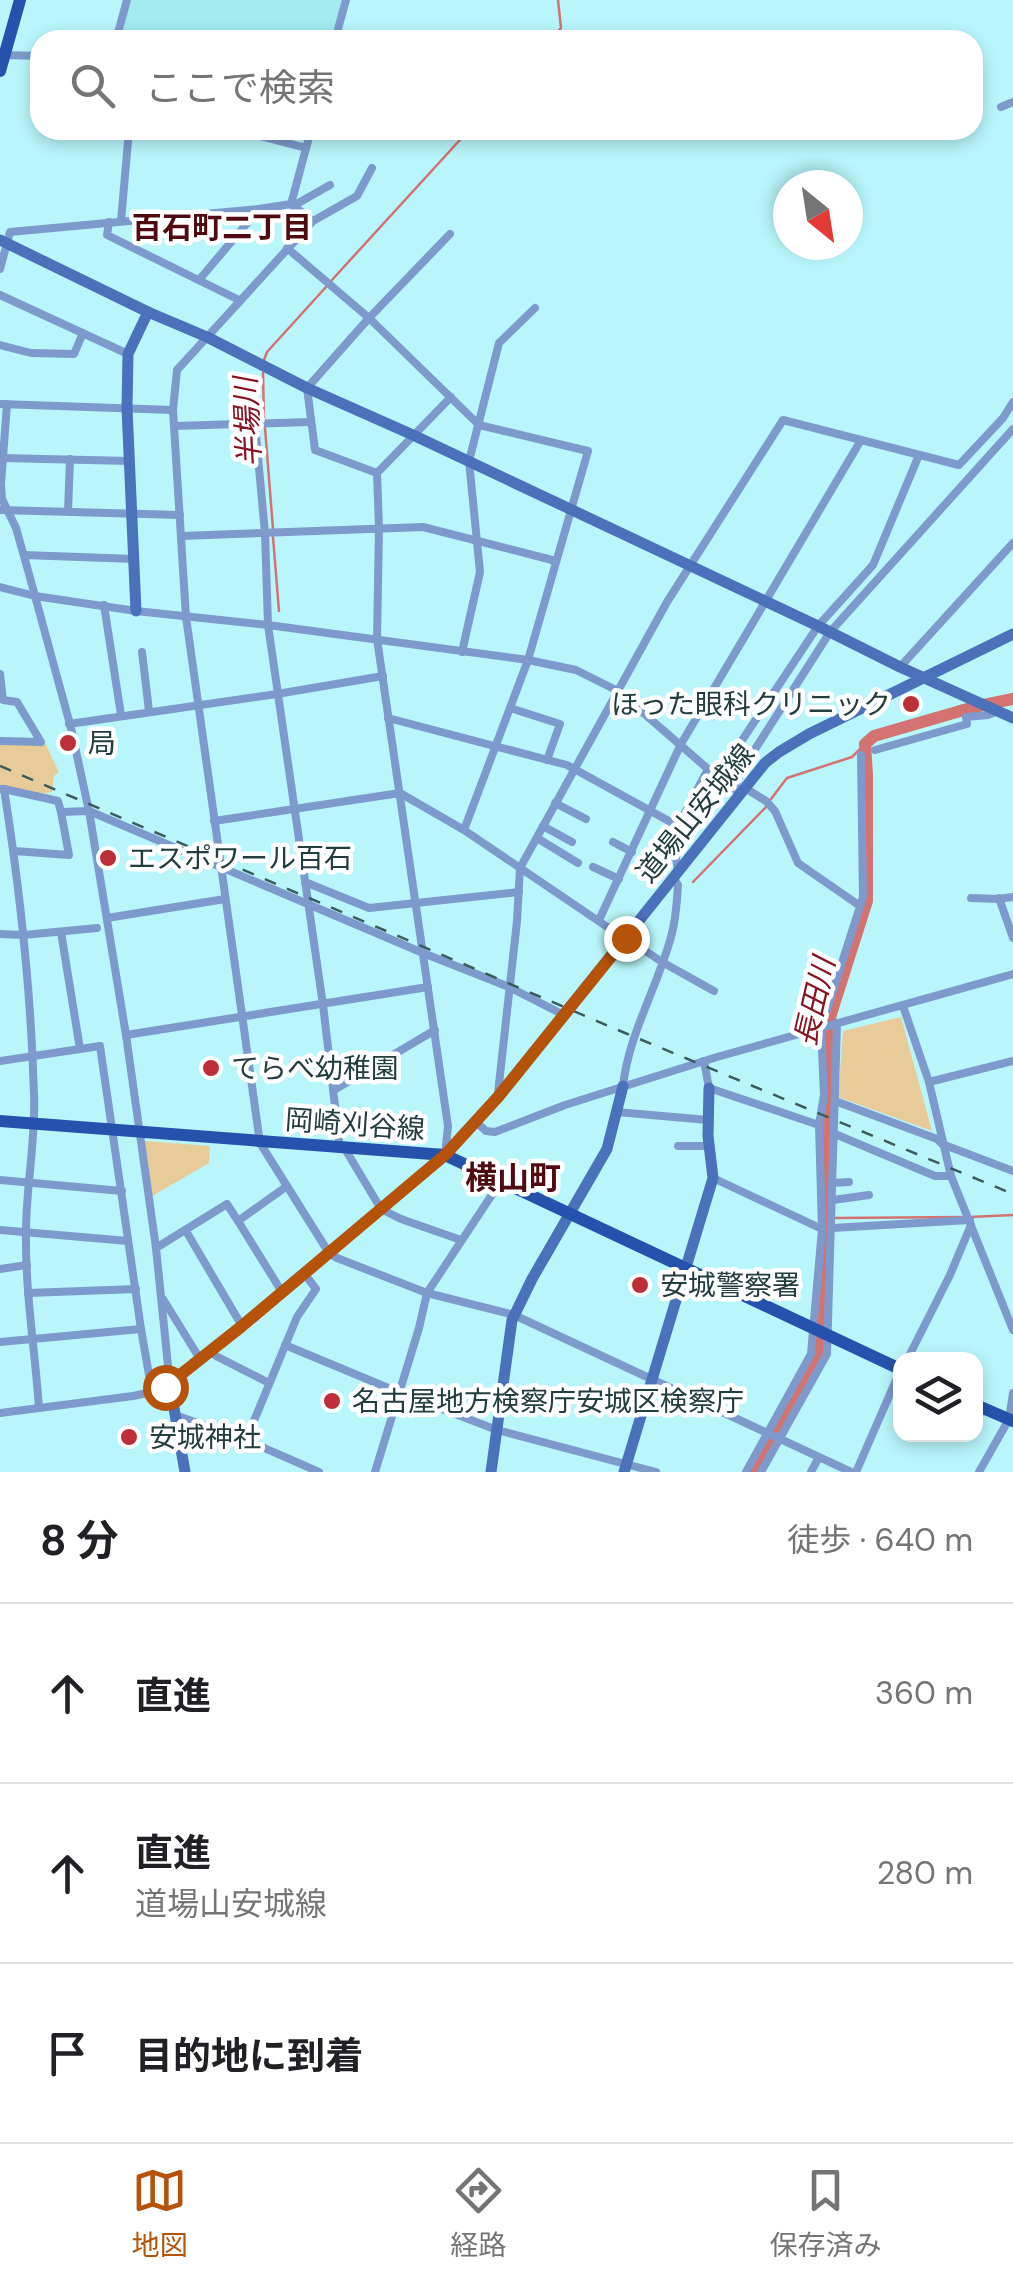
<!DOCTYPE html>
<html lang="ja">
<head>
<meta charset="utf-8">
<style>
  body { margin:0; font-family:"DM Sans","Noto Sans JP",sans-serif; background:#f6f6f6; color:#202124 }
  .controls { position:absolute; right:30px; bottom:30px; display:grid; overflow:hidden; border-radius:20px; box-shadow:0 5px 15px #0003 }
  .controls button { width:90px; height:90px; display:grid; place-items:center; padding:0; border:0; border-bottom:2px solid #e0e0e0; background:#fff; color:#202124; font:50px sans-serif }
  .compass { position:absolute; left:773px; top:170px; width:90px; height:90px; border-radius:50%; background:#fff; box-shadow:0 5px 15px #0003; rotate:150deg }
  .stop { position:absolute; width:30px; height:30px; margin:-22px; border:8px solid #b45309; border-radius:50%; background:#fff }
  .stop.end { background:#b45309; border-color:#fff; box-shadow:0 2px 10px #0008 }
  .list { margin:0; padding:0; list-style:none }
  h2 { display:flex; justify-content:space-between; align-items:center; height:130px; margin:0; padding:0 40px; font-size:42px }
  h2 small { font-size:32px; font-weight:400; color:#757577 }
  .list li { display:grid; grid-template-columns:65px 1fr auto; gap:30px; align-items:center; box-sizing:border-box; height:180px; padding:0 40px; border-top:2px solid #e0e0e0 }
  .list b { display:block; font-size:38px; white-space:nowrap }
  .list p { margin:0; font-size:32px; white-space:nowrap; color:#757577 }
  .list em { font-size:32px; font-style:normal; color:#757577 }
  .icon { flex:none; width:55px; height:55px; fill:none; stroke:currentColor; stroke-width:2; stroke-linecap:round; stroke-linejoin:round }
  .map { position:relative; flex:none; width:1013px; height:1472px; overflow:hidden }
  .search { position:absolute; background:#fff; box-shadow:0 5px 15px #0003; left:30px; right:30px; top:30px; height:110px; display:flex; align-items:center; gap:25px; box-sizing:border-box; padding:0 35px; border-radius:30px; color:#757577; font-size:38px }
  .sheet { height:670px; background:#fff }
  nav { display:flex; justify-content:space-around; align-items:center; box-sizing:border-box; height:140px; border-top:2px solid #e0e0e0; background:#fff; font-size:28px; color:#757577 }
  nav a { display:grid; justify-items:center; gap:5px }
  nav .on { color:#b45309 }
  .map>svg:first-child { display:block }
  .built { fill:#a3ebf1 }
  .park { fill:#e7cc9a }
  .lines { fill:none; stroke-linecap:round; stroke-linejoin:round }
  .stream { stroke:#d27371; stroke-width:2.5 }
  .river { stroke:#d27371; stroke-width:12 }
  .street { stroke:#7e9acc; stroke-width:8 }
  .secondary { stroke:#4b71bb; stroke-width:11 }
  .primary { stroke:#2552ac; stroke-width:12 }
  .rail { stroke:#3c5b5d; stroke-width:2.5; stroke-dasharray:12 12; stroke-linecap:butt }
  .route { stroke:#b45309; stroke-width:12 }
  .poi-dot { fill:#be2e39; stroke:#fff; stroke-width:4 }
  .labels { text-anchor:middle; stroke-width:9; stroke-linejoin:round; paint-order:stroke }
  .poi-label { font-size:28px; fill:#243d3f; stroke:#fff; text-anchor:start }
  .street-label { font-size:28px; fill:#243d3f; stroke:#fff }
  .neighbourhood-label { font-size:30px; font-weight:bold; fill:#500a11; stroke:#fff }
  .water-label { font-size:30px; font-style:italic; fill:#881220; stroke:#fff }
  .quarter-label { font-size:32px; font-weight:bold; fill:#500a11; stroke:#fff }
</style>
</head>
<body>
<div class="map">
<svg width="1013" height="1472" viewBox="0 0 1013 1472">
  <rect width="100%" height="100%" fill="#b8f6fb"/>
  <!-- built -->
  <polygon class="built" points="129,0 344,0 333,40 119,40"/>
  <!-- park -->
  <g class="park">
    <polygon points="0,743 45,743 59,772 54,776 52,792 41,794 0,785"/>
    <polygon points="901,1017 932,1131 838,1097 843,1031"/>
    <polygon points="145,1141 210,1146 209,1163 152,1196"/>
  </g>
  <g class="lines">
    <!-- stream -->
    <g class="stream">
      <polyline points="550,40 561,28 558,0"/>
      <polyline points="331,281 469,130"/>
      <polyline points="264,360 267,352 326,287"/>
      <polyline points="263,373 264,420"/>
      <polyline points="265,428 273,529"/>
      <polyline points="273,537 279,611"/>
      <polyline points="771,799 787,778 852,757 865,744"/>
      <polyline points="693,882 767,806"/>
      <polyline points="970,1217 1013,1215"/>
      <polyline points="835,1218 962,1217"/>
    </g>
    <!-- river -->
    <polyline class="river" points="754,1472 815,1360 820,1343 827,1218 827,1034 831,1014 867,901 867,775 865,744 874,736 974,707 1013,699"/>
    <!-- street -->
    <g class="street">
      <polyline points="116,40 127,0"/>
      <polyline points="335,40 346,0"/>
      <polyline points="4,55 40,56"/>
      <polyline points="1001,107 1013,102"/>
      <polyline points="237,130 306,148"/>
      <polyline points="372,168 357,196 313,221 177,370 173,410 186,617 260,1143 329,1253 337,1258 427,1293 514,1315 851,1472"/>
      <polyline points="291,204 311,130"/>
      <polyline points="293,206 330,185"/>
      <polyline points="121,221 129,130"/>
      <polyline points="109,222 107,235 239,300"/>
      <polyline points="287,248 369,318 479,425 588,451 528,660 464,830"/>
      <polyline points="0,269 10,232 259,209 291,204 313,221"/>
      <polyline points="199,280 259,209"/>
      <polyline points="0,295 128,354"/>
      <polyline points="0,345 31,353 74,354 83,333"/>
      <polyline points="0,404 173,410"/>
      <polyline points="7,404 1,484 2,499 16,528 29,574 71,728 89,811 126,1035 156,1248 170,1385"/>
      <polyline points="255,425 265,533 268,625 323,1005 340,1148"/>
      <polyline points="174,426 311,422"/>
      <polyline points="2,458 130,461"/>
      <polyline points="377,473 315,450 307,388 369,318 450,234"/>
      <polyline points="0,510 180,515"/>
      <polyline points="68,511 70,459"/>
      <polyline points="181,536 423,527 556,561"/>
      <polyline points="24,555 134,559"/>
      <polyline points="0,587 35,596 136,611 268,625 528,660 576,670 618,691 708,769 741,794"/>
      <polyline points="104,605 121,715"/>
      <polyline points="142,652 149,711"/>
      <polyline points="462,652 480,572 469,461 499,343 535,308"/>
      <polyline points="900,667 1013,543"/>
      <polyline points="0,674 3,700 17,702 41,742 0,741"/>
      <polyline points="510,708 560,724 547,760"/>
      <polyline points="388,718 567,765 678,826 708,769"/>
      <polyline points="69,724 277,694 383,676"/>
      <polyline points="875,750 967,724 966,717 988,715 998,711"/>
      <polyline points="721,779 727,763 818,626 873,565 919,455"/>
      <polyline points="745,788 766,801 775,811 798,863 860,906"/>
      <path d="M0,789H4C20,890 31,992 34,1094C36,1140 26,1186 26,1232C25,1291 35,1350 39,1408"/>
      <polyline points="4,789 58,801 61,812 89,811 423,953 509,987 564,1015"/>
      <polyline points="734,789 743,768 830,632 1013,429"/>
      <polyline points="555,803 586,819"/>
      <polyline points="214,821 400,793 464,830 625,939"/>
      <polyline points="543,826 572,842"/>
      <polyline points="678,826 676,858 678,871"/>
      <polyline points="537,838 578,863"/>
      <polyline points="613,842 632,852"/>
      <polyline points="14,851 69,855 61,812"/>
      <polyline points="593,867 619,879"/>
      <polyline points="305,882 369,908 519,892"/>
      <polyline points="971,898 998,899 1013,897"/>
      <polyline points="999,898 1013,938"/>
      <polyline points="107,918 225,899"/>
      <polyline points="599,920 681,744 861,440"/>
      <polyline points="61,932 80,1049"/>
      <polyline points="0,934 24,935 97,928"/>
      <polyline points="626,938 662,962 714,991"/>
      <polyline points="903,1006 929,1082 951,1176 1013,1330"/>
      <polyline points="126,1035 428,987"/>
      <polyline points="0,1061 100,1046 141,1329 152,1392"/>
      <polyline points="704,1061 709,1088 819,1125"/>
      <polyline points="929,1082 1013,1061"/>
      <path d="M623,1086C629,1032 659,985 672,933C676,918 677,901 678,885L674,879"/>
      <polyline points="334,1090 435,1030"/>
      <polyline points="498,1093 517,921 520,868 667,602 783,420 959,465 1003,418 1013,402"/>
      <polyline points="835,1101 937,1139 942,1144 1013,1171"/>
      <polyline points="617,1112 708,1120"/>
      <polyline points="476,1122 486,1131 495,1132 565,1105 717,1057 1013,974"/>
      <polyline points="835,1134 935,1176 951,1176"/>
      <polyline points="678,1146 709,1146"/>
      <polyline points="345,1149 381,1209 401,1219 461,1240"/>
      <polyline points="713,1178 822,1229"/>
      <polyline points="0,1180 122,1191"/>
      <polyline points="833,1183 849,1182"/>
      <polyline points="833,1200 869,1195"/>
      <polyline points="238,1221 282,1292"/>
      <polyline points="832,1228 970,1220"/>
      <polyline points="0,1230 128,1241"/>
      <polyline points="186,1231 242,1326"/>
      <polyline points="156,1248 227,1204 238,1221 287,1186"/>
      <polyline points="0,1269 27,1265"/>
      <polyline points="28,1293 136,1289"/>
      <polyline points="163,1299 200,1359"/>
      <polyline points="0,1342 141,1329"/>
      <polyline points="285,1345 398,1392 497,1430 656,1472"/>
      <polyline points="211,1351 216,1356 269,1383"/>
      <polyline points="907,1360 950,1275 971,1225"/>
      <polyline points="0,1413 133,1396 152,1392 170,1385 445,1155 448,1126 377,639 379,528 377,473 451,397"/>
      <polyline points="175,1415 246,1440 319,1472"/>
      <polyline points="246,1440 297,1317 316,1289 304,1273"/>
      <polyline points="375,1472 419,1328 427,1293 501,1181"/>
      <polyline points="746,1472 811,1354 822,1229 819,1125 824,1095 821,1028 863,897 861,755"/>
      <polyline points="761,1472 827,1354 837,1023"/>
      <polyline points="811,1472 819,1457"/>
      <polyline points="856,1472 900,1371"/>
      <polyline points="979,1472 1009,1419 1013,1393"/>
    </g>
    <!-- secondary -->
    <g class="secondary">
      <polyline points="0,240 148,312 207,337 307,388 413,435 818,626 900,667 1013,718"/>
      <polyline points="136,611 127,408 128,354 148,312"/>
      <polyline points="445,1155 498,1097 765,763 779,752 809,734 1013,634"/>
      <polyline points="170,1385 185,1472"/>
      <polyline points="491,1472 512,1320 532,1279 607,1149 623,1086"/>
      <polyline points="624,1472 713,1178 708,1136 709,1088"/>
    </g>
    <!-- primary -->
    <g class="primary">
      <polyline points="0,71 20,0"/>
      <polyline points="0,1121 445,1155 900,1369"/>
      <polyline points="976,1405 1013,1421"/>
    </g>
    <!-- rail -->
    <polyline class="rail" points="0,766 625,1033 1013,1194"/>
  </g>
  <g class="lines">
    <!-- route -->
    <polyline class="route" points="165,1387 242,1326 445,1155 498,1097 626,938"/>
  </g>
  <!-- markers -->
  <g class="poi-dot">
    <circle cx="911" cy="704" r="10"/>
    <circle cx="68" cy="743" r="10"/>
    <circle cx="108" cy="858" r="10"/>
    <circle cx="211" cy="1068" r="10"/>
    <circle cx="640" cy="1285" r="10"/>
    <circle cx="332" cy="1401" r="10"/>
    <circle cx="129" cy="1437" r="10"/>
  </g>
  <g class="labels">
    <!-- poi labels -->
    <g class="poi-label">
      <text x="891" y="714" text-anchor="end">ほった眼科クリニック</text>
      <text x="88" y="753">局</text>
      <text x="128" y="868">エスポワール百石</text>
      <text x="231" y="1078">てらべ幼稚園</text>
      <text x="660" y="1295">安城警察署</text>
      <text x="352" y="1411">名古屋地方検察庁安城区検察庁</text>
      <text x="149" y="1447">安城神社</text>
    </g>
    <!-- street labels -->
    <g class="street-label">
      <text transform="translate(695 813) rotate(-51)" y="10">道場山安城線</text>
      <text transform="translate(355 1124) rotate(4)" y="10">岡崎刈谷線</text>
    </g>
    <!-- neighbourhood labels -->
    <g class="neighbourhood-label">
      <text x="222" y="238">百石町二丁目</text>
    </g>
    <!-- water labels -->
    <g class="water-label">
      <text transform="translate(248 422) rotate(-93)" y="10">半場川</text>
      <text transform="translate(815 1002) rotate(-77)" y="10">長田川</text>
    </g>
    <!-- quarter labels -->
    <g class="quarter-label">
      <text x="513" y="1189">横山町</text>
    </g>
  </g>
</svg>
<div class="controls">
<button><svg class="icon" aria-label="layers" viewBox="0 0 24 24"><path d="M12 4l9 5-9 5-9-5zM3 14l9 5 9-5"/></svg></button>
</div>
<svg class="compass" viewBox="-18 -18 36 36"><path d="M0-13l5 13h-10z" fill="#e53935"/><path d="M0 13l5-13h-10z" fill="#757577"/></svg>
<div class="stop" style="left:165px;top:1387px"></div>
<div class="stop end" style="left:626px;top:938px"></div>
<div class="search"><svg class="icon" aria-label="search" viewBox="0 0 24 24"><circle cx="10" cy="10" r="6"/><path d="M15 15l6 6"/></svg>ここで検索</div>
</div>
<section class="sheet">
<h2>8 分<small>徒歩 · 640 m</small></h2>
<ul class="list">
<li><svg class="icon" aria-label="ahead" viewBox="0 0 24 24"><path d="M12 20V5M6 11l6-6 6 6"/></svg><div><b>直進</b></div><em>360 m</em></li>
<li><svg class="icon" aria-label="ahead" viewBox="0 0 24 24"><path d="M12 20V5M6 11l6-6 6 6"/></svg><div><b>直進</b><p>道場山安城線</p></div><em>280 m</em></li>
<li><svg class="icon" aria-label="arrive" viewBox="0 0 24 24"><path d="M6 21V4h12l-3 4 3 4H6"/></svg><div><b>目的地に到着</b></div></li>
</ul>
</section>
<nav>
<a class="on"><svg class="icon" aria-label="map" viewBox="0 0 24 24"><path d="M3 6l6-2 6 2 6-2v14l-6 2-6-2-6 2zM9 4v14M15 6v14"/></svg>地図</a>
<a><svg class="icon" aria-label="directions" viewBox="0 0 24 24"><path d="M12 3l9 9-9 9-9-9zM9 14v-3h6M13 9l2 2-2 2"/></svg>経路</a>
<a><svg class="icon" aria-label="saved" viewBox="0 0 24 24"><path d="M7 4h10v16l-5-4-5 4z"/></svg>保存済み</a>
</nav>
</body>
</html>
